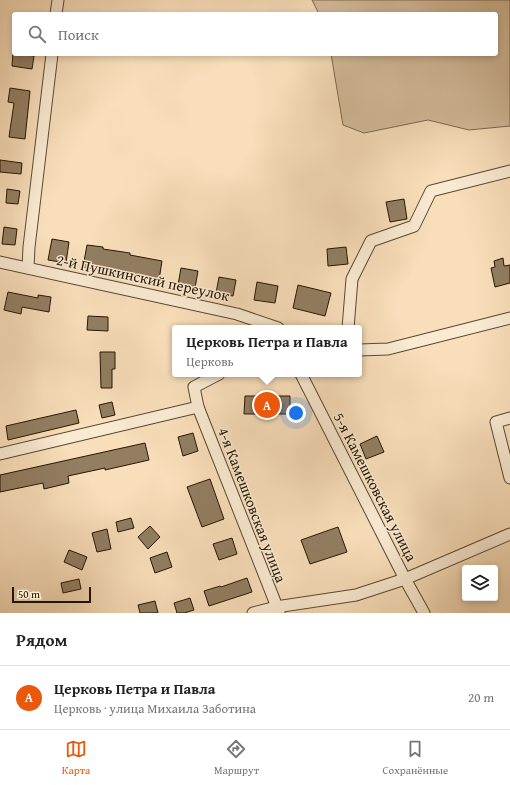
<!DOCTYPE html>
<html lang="ru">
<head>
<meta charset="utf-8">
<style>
  body { margin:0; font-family:"Gentium Book Plus",serif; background:#f6f6f6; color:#222 }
  .controls { position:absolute; right:12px; bottom:12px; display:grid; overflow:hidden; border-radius:4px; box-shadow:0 2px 6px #0003 }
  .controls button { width:36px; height:36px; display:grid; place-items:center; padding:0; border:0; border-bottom:1px solid #e0e0e0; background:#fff; color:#222; font:20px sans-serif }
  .scale { position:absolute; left:12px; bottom:10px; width:79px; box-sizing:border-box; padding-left:4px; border:2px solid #261603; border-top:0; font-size:11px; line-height:14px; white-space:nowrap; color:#261603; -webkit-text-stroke:3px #faead2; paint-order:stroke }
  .you { position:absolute; left:296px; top:413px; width:14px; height:14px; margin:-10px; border:3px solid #fff; border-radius:50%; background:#1a73e8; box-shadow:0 0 0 6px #1a73e833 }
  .badge { display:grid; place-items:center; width:26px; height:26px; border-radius:50%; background:#ea580c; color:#fff; font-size:13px; font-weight:700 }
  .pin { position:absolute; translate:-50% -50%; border:2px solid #fff; box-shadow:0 1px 4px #0006 }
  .popup { position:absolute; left:172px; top:325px; width:190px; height:52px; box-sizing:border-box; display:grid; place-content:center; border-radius:4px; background:#fff; filter:drop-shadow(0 1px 3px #0005); font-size:13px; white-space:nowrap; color:#767676 }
  .popup b { font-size:15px; color:#222 }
  .popup::after { content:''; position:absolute; left:50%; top:100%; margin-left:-8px; border:8px solid transparent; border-top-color:#fff }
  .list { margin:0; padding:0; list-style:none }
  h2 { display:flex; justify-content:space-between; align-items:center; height:52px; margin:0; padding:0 16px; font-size:17px }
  h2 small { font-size:13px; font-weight:400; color:#767676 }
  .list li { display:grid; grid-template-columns:26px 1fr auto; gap:12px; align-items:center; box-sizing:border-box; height:64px; padding:0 16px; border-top:1px solid #e0e0e0 }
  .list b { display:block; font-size:15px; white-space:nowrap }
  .list p { margin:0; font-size:13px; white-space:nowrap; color:#767676 }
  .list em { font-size:13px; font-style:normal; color:#767676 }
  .icon { flex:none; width:22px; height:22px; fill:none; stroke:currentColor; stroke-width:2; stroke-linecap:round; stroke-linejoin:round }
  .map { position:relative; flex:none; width:510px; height:613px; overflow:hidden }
  .search { position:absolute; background:#fff; box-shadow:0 2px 6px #0003; left:12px; right:12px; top:12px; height:44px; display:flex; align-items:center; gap:10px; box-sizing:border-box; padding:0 14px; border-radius:4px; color:#767676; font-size:15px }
  .sheet { height:116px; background:#fff }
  nav { display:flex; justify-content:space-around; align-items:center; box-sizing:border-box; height:56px; border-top:1px solid #e0e0e0; background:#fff; font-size:11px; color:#767676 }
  nav a { display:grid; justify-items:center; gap:2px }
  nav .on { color:#ea580c }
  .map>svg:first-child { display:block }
  .green { fill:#d4bc9b; stroke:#7d694f }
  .building { fill:#937e62; stroke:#261603 }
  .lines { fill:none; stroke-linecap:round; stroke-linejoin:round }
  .street-casing { stroke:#5a4831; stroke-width:13 }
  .street { stroke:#faead2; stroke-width:11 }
  .labels { text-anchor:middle; stroke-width:3; stroke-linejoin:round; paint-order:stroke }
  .street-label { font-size:15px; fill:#261603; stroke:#faead2 }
</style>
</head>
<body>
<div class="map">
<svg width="510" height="613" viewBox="0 0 510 613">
  <rect width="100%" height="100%" fill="#f8deba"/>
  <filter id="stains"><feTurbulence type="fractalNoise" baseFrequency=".005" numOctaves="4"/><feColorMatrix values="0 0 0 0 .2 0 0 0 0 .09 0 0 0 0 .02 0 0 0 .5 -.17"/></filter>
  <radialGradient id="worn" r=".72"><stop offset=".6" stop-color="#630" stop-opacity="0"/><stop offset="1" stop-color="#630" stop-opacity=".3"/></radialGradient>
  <!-- green -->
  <polygon class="green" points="312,0 510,0 510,126 469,130 428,120 364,133 343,125 331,54 496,54 496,14 319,14"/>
  <!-- building -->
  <g class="building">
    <polygon points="13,53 34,56 32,69 12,66"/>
    <polygon points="10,88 30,91 25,139 9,137 14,103 8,102"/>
    <polygon points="0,160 22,163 21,174 0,172"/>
    <polygon points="7,189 20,191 18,204 6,203"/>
    <polygon points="404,199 407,219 390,222 386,202"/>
    <polygon points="4,227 17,229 15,245 2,244"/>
    <polygon points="52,239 69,242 66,263 48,260"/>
    <polygon points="87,245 103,247 103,249 130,253 130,255 162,261 159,280 127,275 83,267"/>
    <polygon points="346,247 348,264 328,266 327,249"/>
    <polygon points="503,258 504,266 510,265 510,283 495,287 491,268 495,267 494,261"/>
    <polygon points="181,268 198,271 195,288 178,285"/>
    <polygon points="219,277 236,280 233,296 216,293"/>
    <polygon points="257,282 278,286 275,303 254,300"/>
    <polygon points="298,285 331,293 325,316 293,308"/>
    <polygon points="8,292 38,298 38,295 51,297 49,312 22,307 21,314 4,310"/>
    <polygon points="88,316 108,317 108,331 87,330"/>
    <polygon points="100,352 115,352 115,369 112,369 112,388 101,388"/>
    <polygon points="245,396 290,396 290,414 244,414"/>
    <polygon points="112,402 115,415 102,418 99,405"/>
    <polygon points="76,410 79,423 8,440 6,426"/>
    <polygon points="193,433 198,451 183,456 178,437"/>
    <polygon points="377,436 384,452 366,459 360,444"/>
    <polygon points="145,443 149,460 105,470 105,468 68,476 69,483 44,489 43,483 0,492 0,475"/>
    <polygon points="210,479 224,519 202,527 187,487"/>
    <polygon points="131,518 134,528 118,532 116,522"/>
    <polygon points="150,526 160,537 148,549 138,537"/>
    <polygon points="338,527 347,552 310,564 301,540"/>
    <polygon points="107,529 111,549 97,552 92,533"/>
    <polygon points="232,538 237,554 219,560 213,544"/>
    <polygon points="69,550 87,557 82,570 64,562"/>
    <polygon points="167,552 172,567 155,573 150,558"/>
    <polygon points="247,578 252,592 209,606 204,591 220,586 221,587"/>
    <polygon points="79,579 81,589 63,593 61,583"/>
    <polygon points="190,598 194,610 184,613 177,613 174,603"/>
    <polygon points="155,601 158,613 140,613 138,605"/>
  </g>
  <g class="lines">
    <defs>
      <g id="street">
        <polyline points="56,14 58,0"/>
        <polyline points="0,262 237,314 278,328"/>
        <polyline points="28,268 29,247 52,54"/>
        <polyline points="348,328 352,279 371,241 414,226 431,191 510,171"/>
        <polyline points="359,350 388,349 510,318"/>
        <polyline points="301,374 405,579 424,613"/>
        <polyline points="198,407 279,612"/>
        <polyline points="510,418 496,422 510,478"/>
        <polyline points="0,454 198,407 194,387 219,374"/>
        <polyline points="253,613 276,607 356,595 405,579 510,534"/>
      </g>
    </defs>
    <!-- street casing -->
    <use href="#street" class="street-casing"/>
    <!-- street -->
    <use href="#street" class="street"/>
  </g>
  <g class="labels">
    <!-- street labels -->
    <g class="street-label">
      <text transform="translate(143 278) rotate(12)" y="5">2-й Пушкинский переулок</text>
      <text transform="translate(375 487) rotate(63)" y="5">5-я Камешковская улица</text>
      <text transform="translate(252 505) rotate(69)" y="5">4-я Камешковская улица</text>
    </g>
  </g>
  <rect width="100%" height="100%" filter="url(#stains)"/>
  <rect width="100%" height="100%" fill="url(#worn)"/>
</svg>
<div class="controls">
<button><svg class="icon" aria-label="layers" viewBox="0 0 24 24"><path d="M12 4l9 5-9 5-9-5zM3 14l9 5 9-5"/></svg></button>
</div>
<div class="scale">50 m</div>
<div class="you"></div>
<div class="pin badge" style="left:267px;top:405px">A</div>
<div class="popup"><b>Церковь Петра и Павла</b>Церковь</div>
<div class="search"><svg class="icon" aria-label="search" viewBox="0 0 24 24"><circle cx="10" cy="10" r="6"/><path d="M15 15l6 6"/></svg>Поиск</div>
</div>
<section class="sheet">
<h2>Рядом<small></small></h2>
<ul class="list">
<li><span class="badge">A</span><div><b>Церковь Петра и Павла</b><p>Церковь · улица Михаила Заботина</p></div><em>20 m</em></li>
</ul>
</section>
<nav>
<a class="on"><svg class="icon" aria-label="map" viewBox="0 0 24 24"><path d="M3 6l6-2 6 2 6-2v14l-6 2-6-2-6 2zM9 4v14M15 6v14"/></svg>Карта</a>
<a><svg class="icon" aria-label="directions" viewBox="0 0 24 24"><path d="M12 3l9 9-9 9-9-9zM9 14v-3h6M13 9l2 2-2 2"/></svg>Маршрут</a>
<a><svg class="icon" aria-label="saved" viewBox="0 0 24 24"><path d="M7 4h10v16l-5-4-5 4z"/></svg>Сохранённые</a>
</nav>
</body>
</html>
